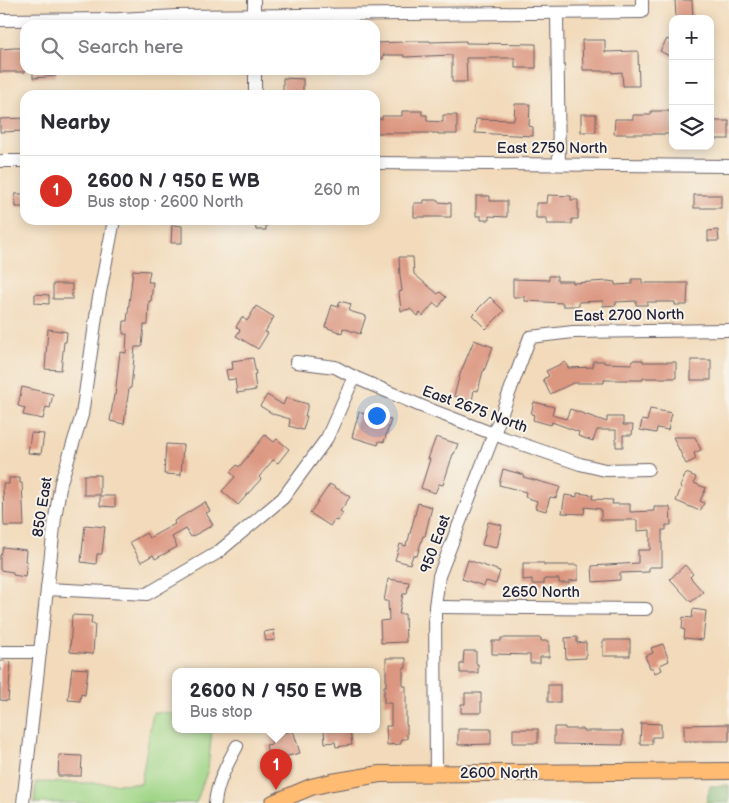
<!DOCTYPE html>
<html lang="en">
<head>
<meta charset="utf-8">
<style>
  body { margin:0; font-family:"Balsamiq Sans",sans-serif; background:#f2f2f3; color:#2b2b33 }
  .controls { position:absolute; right:15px; top:15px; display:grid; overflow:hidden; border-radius:10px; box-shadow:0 2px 12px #0003 }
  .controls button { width:45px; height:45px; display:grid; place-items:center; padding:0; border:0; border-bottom:1px solid #e1e1e2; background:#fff; color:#2b2b33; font:25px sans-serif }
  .you { position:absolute; left:376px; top:415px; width:18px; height:18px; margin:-12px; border:4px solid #fff; border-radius:50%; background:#1a73e8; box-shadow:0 0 0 8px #1a73e833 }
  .badge { display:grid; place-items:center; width:32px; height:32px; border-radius:50%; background:#d93025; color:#fff; font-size:16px; font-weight:700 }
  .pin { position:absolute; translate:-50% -41px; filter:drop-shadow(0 1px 2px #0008) }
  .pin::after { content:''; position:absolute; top:26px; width:18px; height:15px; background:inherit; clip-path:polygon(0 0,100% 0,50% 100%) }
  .popup { position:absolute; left:172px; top:668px; width:208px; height:65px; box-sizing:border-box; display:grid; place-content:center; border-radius:10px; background:#fff; filter:drop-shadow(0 1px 4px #0005); font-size:16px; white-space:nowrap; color:#7c7c81 }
  .popup b { font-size:19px; color:#2b2b33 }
  .popup::after { content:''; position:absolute; left:50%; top:100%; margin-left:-10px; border:10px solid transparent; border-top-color:#fff }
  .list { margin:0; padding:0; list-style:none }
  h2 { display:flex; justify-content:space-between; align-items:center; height:65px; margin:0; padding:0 20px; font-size:21px }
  h2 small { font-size:16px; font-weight:400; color:#7c7c81 }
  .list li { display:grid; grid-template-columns:32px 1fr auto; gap:15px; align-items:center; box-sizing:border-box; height:70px; padding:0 20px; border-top:1px solid #e1e1e2 }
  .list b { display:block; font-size:19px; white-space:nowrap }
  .list p { margin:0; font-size:16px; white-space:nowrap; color:#7c7c81 }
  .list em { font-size:16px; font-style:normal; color:#7c7c81 }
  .icon { flex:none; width:28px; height:28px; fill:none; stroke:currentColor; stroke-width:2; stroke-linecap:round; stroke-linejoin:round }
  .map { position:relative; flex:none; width:729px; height:803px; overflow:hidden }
  .search { position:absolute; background:#fff; box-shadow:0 2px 12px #0003; left:20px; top:20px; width:360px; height:55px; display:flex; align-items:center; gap:12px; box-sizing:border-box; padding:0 18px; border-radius:15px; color:#7c7c81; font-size:19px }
  .panel { position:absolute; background:#fff; box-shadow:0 2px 12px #0003; left:20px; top:90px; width:360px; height:135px; border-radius:15px }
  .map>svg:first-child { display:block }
  .green { fill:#9fd586; stroke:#607c60 }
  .forest { fill:#7fb673; stroke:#506c57 }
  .building { fill:#dc9781 }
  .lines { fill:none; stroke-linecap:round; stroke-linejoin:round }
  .minor-casing { stroke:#6b6267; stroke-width:14 }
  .major-casing { stroke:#6b6267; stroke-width:18 }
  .minor { stroke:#fff; stroke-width:12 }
  .major { stroke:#ffbb71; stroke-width:16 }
  .labels { text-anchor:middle; stroke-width:4; stroke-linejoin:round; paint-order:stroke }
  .street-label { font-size:15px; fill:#22223b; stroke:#f7f3e8 }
</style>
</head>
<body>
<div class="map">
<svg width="729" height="803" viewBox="0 0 729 803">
  <rect width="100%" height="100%" fill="#f7f3e8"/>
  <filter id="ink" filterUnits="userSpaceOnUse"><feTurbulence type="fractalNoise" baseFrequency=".02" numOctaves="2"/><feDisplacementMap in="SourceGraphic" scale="10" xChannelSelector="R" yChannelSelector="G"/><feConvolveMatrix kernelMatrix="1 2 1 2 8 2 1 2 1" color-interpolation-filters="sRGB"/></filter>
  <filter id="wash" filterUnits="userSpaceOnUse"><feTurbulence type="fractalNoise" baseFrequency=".0096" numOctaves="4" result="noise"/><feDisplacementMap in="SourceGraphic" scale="20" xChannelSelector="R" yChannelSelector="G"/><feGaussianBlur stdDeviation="1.12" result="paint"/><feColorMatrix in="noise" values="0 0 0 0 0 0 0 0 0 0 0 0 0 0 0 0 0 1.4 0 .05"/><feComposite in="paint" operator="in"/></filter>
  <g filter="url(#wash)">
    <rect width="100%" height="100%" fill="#f2daba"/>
    <!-- green -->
    <polygon class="green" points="153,712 176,713 176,729 212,729 208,769 196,803 34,803 36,782 141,784"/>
    <!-- forest -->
    <polygon class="forest" points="729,785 729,803 706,803 710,786"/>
    <g id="blocks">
      <!-- building -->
      <g class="building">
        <polygon points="675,0 692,0 693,19 676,19"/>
        <polygon points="667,39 673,42 673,58 660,51"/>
        <polygon points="582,40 605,40 605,52 638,51 639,86 623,86 622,72 612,73 612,71 594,71 594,70 583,70"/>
        <polygon points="404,41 430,41 430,42 466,41 466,43 536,44 536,68 515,68 515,58 466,58 467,82 452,82 452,55 404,57 404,55 383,55 383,59 375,59 375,43 404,42"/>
        <polygon points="14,48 25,48 25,72 0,72 0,49"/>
        <polygon points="33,70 56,70 56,76 33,78"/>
        <polygon points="283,78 303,79 303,95 290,95 290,92 283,92"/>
        <polygon points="515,104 530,104 529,126 533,127 533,136 475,133 476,119 514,120"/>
        <polygon points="402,111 422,111 422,115 427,115 427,121 443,122 443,115 457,115 457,134 438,134 438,133 375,133 375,119 382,119 382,116 402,116"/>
        <polygon points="651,111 673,111 673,134 614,134 615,119 633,119 633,115 651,115"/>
        <rect x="581" y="114" width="15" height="18"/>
        <polygon points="25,118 25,131 0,132 0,119"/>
        <rect x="710" y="121" width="19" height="18"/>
        <polygon points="15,194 25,194 25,207 16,207"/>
        <polygon points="548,195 571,196 571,200 578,200 578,219 572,219 572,224 547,224 547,218 536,218 536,203 547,203"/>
        <rect x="694" y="195" width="27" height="13"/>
        <polygon points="476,196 490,196 490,201 507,201 507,217 489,216 489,220 481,220 481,216 476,216"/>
        <polygon points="424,200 438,200 438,202 451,203 451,217 414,217 414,203 424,203"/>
        <polygon points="255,220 266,220 266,230 256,230"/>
        <polygon points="172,225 182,226 182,243 171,243"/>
        <polygon points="718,230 719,241 708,241 708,231"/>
        <polygon points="399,257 413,257 414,274 438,294 440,292 446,297 439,307 434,303 423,316 420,313 418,316 410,309 401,311 399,292 402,291 400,276"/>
        <polygon points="133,270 150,271 148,282 153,282 151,301 149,301 148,325 144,325 142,347 135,347 131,388 129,388 124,424 110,421 114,395 115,395 120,352 126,353 127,334 123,334 124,321 127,321"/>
        <polygon points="549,276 557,276 557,281 573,281 573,283 608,281 615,282 615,285 632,284 632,279 642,279 642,283 688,283 687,305 675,305 675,302 647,302 647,305 636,305 636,301 616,302 616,305 603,306 603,301 579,302 579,306 563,306 563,303 525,301 525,297 513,297 513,279 549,280"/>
        <rect x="53" y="284" width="19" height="15"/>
        <polygon points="35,294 49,295 49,304 35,303"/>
        <polygon points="490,297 504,311 486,329 472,315"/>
        <polygon points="340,301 351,304 349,311 366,316 360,334 343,328 342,333 325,327 332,305 338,307"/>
        <polygon points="256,306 274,317 265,332 268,333 258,349 236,336 240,330 236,327 242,317 247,321"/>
        <polygon points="48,329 67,332 66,342 64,342 61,370 45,369"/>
        <polygon points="474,340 493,347 484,371 483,371 478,391 474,390 472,401 454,396 460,374"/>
        <polygon points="253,358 256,374 254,374 256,390 237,393 235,379 228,380 226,370 233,369 232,361"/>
        <polygon points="633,360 643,360 643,362 676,362 676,378 643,378 643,380 604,380 604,383 573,383 550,394 543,379 549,376 546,371 565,362 568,368 593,367 593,361 604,361 604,363 632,364"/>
        <rect x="691" y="360" width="20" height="20"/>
        <polygon points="22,387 53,394 50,408 46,407 43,419 23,415 25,408 18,406"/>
        <polygon points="267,395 283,405 286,398 308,404 305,416 307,416 303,430 289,426 290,419 273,414 260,406"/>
        <polygon points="534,402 554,407 552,415 566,419 570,409 607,422 607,417 623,417 623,425 633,425 632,435 623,435 623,447 616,447 616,430 597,430 593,441 578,436 579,432 552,422 551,425 533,420 534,415 531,414"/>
        <polygon points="650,409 672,413 668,430 657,428 656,433 640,430 642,420 647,421"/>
        <polygon points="359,412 367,415 367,412 391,420 384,442 379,441 378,445 352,437"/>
        <polygon points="31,433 44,434 41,454 28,453"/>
        <polygon points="265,435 274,442 277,439 289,449 278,463 273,460 259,477 261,479 238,505 222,491 235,477 230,472 237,465 239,467"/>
        <polygon points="436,437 458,444 454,454 453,454 443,485 439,484 435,493 421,488 430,459 428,459"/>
        <polygon points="673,437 695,437 701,450 694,453 696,459 686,464"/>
        <polygon points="166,444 183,445 181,475 164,474"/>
        <polygon points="503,469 524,475 523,477 560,487 556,498 550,497 546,511 535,508 537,501 525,497 526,492 499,485"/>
        <polygon points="686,473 696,477 694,483 706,488 700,501 704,503 700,511 676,501 681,488 680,487"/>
        <rect x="84" y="475" width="16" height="20"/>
        <polygon points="9,478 20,478 20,483 22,483 24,526 4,526 3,484 9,484"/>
        <polygon points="330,484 350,497 340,511 343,513 337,521 334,520 330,526 310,513"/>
        <polygon points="577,493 593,495 592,499 613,500 612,504 630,504 630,512 654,511 654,507 670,507 671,525 666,525 666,530 662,530 662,567 649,567 649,572 620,573 620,580 593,582 592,566 638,563 638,550 650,550 650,530 637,531 637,520 601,520 601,509 585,507 584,514 562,513 565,495 577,497"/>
        <polygon points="100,496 115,496 115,507 100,506"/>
        <polygon points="205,502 210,511 206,513 213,525 191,537 186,529 172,537 177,547 155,559 153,555 141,562 130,542 146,533 149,538 175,524 174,521"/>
        <polygon points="418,503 432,507 425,536 423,536 417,556 413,555 410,564 395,560 400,544 406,546 407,541 408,541"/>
        <polygon points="488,522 502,525 497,548 482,545"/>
        <polygon points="85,525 105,527 102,554 97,554 96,564 81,562"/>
        <polygon points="3,547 26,550 25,561 27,561 25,577 13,575 13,572 0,570 0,555 1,555"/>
        <polygon points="468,560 500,571 496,584 486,581 484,586 462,579"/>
        <polygon points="523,563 544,563 544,565 578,565 578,580 569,581 569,583 559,583 559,579 544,579 544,584 532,584 532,579 523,580"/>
        <polygon points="685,565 693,574 690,577 703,592 691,602 670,579"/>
        <polygon points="388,579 409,582 407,594 403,594 399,614 405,614 406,642 381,643 380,621 389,620 388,601 384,601"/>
        <polygon points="693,609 706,611 703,640 684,638 685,630 682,629 683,617 692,618"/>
        <polygon points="72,615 92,616 91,624 95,624 93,654 70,652"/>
        <polygon points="274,630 275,640 266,641 264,632"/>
        <polygon points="577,637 577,643 586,642 586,658 566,659 565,638"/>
        <polygon points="501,638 541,638 541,641 549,641 549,657 540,657 540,663 530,663 530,655 492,654 492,641 501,641"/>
        <rect x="603" y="640" width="27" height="16"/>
        <polygon points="663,644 669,661 660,665 662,670 655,673 653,668 650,668 645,656 653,653 651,648"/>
        <polygon points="464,651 476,651 476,664 478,664 478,673 460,673 460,664 463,664"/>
        <polygon points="386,658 406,658 406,668 403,668 403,686 406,686 406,725 407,725 407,739 401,739 401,744 387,745 386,726 391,726 391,703 384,703 384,686 386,686"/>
        <polygon points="1,661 11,662 8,701 0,700 0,666"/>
        <polygon points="72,668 88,669 85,695 81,694 80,701 68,700"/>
        <rect x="548" y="685" width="12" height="17"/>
        <polygon points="465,693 481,693 481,713 461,713 461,704 465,704"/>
        <polygon points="641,723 661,724 661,737 652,737 652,744 640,744"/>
        <polygon points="729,724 729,741 684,741 684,725"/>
        <polygon points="554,727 565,727 565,729 583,729 583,731 623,731 623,745 554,744"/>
        <polygon points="324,729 350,730 352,745 336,747 335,742 325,743"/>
        <polygon points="458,729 491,729 491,744 458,745"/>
        <rect x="513" y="729" width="25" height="14"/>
        <polygon points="293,730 300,753 280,758 279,754 269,757 266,745 272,744 270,736"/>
        <polygon points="59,755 82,756 81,776 58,776"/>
      </g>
    </g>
  </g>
  <g filter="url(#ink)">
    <use href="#blocks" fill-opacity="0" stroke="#6b6267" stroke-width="1"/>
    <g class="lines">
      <defs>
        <g id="minor">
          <polyline points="254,0 254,25"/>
          <polyline points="557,13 559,164"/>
          <polyline points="0,20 119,19 177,16 642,12 642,0"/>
          <polyline points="255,70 255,95"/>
          <polyline points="0,161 25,161"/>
          <polyline points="375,163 729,166"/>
          <polyline points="296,362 335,367 354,377 421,406 504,438 580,464 605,470 648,469"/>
          <polyline points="47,589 147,594 217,553 283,498 327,438 354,377"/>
          <polyline points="435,607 646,609"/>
          <polyline points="0,652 40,652"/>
          <polyline points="436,773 435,607 439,576 494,434 530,337 573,332 729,330"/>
          <polyline points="23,803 55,518 61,482 82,415 98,303 114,220"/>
          <path d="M215,803C217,783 227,764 237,746"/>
        </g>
        <polyline id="major" points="273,803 311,787 332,782 380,774 729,771"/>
      </defs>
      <!-- minor casing -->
      <use href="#minor" class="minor-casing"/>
      <!-- major casing -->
      <use href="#major" class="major-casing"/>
      <!-- minor -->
      <use href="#minor" class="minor"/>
      <!-- major -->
      <use href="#major" class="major"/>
    </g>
  </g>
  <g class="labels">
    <!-- street labels -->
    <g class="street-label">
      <text x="552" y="153">East 2750 North</text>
      <text transform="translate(629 315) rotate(-1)" y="5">East 2700 North</text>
      <text transform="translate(475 409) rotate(20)" y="5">East 2675 North</text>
      <text transform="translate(42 507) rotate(-81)" y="5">850 East</text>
      <text transform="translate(435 544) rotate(-70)" y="5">950 East</text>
      <text x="541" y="597">2650 North</text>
      <text x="499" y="778">2600 North</text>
    </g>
  </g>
</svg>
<div class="controls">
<button>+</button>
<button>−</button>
<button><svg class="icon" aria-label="layers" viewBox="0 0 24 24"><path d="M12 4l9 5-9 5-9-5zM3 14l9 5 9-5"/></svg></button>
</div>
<div class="you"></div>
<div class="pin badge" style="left:276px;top:790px">1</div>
<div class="popup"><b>2600 N / 950 E WB</b>Bus stop</div>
<div class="search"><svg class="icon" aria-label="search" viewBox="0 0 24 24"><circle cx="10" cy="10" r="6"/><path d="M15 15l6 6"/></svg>Search here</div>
<section class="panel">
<h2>Nearby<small></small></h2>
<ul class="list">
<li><span class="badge">1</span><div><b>2600 N / 950 E WB</b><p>Bus stop · 2600 North</p></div><em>260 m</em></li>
</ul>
</section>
</div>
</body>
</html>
